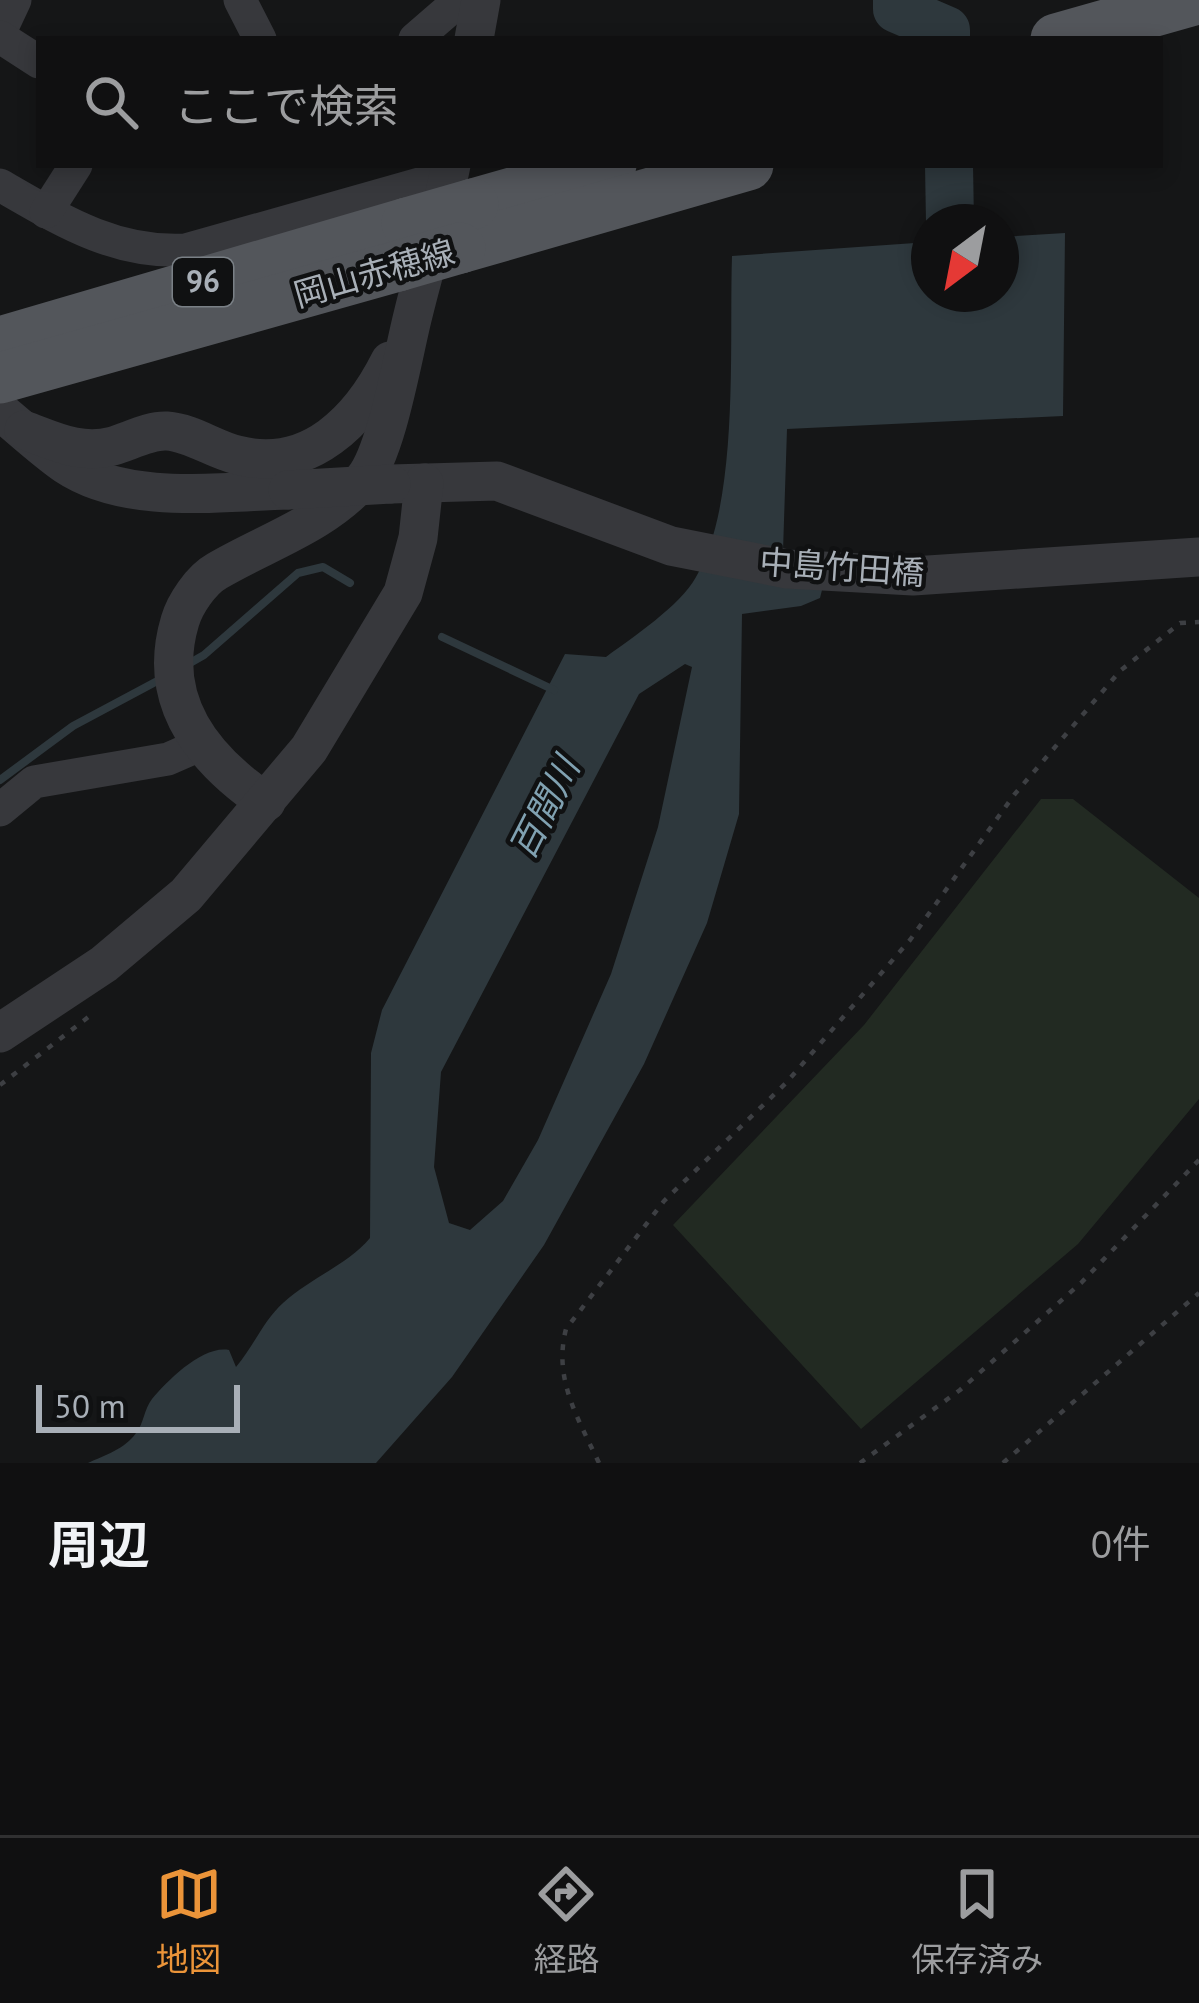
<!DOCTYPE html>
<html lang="ja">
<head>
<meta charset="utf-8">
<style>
  body { margin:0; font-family:"PT Sans","Noto Sans JP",sans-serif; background:#1e1e1f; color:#f1f3f6 }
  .compass { position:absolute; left:911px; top:204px; width:108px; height:108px; border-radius:50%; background:#101011; box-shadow:0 6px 18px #0003; rotate:212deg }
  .scale { position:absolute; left:36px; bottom:30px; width:204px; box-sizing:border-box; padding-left:12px; border:6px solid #a8afb7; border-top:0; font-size:33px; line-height:42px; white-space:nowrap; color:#a8afb7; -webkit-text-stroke:9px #101112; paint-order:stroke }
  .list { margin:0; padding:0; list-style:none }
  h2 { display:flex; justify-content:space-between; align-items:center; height:156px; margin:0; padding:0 48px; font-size:51px }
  h2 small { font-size:39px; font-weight:400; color:#9c9d9f }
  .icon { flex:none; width:66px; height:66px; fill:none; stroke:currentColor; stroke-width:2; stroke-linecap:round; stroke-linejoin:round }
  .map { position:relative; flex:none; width:1199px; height:1463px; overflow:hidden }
  .search { position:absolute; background:#101011; box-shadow:0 6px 18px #0003; left:36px; right:36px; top:36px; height:132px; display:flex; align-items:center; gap:30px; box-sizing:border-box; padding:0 42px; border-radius:0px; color:#9c9d9f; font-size:45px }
  .sheet { height:372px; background:#101011 }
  nav { display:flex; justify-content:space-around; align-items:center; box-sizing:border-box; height:168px; border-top:3px solid #303031; background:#101011; font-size:33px; color:#9c9d9f }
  nav a { display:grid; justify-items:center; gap:6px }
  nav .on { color:#eb9439 }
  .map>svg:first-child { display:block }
  .green { fill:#222a22 }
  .water { fill:#2e383d; fill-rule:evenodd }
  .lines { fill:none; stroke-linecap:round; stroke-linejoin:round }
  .stream { stroke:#2e383d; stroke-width:8 }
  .river { stroke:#2e383d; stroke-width:48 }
  .path { stroke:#3d3f43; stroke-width:4.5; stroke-dasharray:6 9; stroke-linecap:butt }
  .minor { stroke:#37383c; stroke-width:33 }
  .tertiary { stroke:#37383c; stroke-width:39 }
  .primary { stroke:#53565b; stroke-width:51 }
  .tertiary-bridge { stroke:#37383c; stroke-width:39 }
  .primary-bridge { stroke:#53565b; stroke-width:51 }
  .labels { text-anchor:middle; stroke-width:9; stroke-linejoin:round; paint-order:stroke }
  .shield { fill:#101112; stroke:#7a8086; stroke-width:3 }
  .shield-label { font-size:30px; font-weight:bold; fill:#a8afb7 }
  .street-label { font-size:33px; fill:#a8afb7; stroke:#101112 }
  .water-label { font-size:36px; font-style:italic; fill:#80a1b1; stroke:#101112 }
</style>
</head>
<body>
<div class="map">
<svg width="1199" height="1463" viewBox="0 0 1199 1463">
  <rect width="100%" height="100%" fill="#151617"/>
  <!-- green -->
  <polygon class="green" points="1041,799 1073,799 1199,898 1199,1099 1078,1244 861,1429 673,1225 864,1025"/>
  <!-- water -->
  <path class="water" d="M1065,233L1063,416L787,429L783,551L824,582L820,598L801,606L742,614L739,814L707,923L644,1064L544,1245L452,1377L376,1463H88C105,1455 125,1449 136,1433C144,1423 144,1409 152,1399C168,1380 203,1345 229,1350L236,1367C253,1347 264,1320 283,1303C310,1278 346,1266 370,1238L371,1053L382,1010L565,654L606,657C633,637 680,606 696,577C740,502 729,345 732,256L929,242V294H1001V237ZM685,664L692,667L658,827L611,974L538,1140L503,1201L470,1230L449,1223L434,1167L441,1072L639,694Z"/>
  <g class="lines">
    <!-- stream -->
    <g class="stream">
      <polyline points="442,637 554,690"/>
      <polyline points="190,663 204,655 298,573 323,567 350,583"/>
      <polyline points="0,780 73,726 161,679"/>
    </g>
    <!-- river -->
    <g class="river">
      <polyline points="897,0 897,9 946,30 946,39"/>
      <polyline points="949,165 950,222"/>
    </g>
    <!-- path -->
    <g class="path">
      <polyline points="0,1085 91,1015"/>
      <path d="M599,1463C578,1418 553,1379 566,1329L664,1201L786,1083L910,940L1014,795L1120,671L1180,623L1199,622"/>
      <polyline points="860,1463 960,1390 1081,1283 1199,1160"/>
      <polyline points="1003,1463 1199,1293"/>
    </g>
    <!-- minor -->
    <g class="minor">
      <polyline points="240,0 260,39"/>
      <polyline points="0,32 15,0"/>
      <polyline points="0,37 39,62"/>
      <polyline points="415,39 460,0"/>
      <path d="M0,185C61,220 114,254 186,250L448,176"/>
      <polyline points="46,212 76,165"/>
      <polyline points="0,810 34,782 168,759 202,744"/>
    </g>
    <!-- tertiary -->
    <g class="tertiary">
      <polyline points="474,39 481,0"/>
      <path d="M0,411C22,429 43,449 66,465C126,505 219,492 288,490"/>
      <path d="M24,430C54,441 81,455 113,446C130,441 150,430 167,431C192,433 213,449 237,455C310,474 361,419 390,361"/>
      <polyline points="391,484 497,481 671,546 787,569 913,576 1199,557"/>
      <path d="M266,802C203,759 156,701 180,621C185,604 201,580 217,571C266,542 323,525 363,480C387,452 403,354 413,315C425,265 441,216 451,165"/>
      <polyline points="0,1033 104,964 186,895 309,749 403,593 418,538 424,483"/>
    </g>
    <!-- primary -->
    <g class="primary">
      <polyline points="1056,39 1194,0"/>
      <polyline points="473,204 611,165"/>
      <polyline points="460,248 748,165"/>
      <polyline points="0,342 407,223"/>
      <polyline points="0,378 398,266"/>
    </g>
    <!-- tertiary-bridge -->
    <polyline class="tertiary-bridge" points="288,490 391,484"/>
    <!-- primary-bridge -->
    <g class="primary-bridge">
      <polyline points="407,223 473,204"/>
      <polyline points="398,266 460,248"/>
    </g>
  </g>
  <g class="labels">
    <!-- shield labels -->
    <rect class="shield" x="173" y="258" width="60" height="48" rx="9"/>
    <g class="shield-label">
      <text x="203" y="292">96</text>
    </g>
    <!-- street labels -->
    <g class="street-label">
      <text transform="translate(374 273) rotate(-16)" y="12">岡山赤穂線</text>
      <text transform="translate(842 567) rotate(4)" y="12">中島竹田橋</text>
    </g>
    <!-- water labels -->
    <g class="water-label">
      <text transform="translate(544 808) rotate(-63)" y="13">百間川</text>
    </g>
  </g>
</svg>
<svg class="compass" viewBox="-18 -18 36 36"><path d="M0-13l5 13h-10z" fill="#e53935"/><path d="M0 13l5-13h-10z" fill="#9c9d9f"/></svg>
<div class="scale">50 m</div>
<div class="search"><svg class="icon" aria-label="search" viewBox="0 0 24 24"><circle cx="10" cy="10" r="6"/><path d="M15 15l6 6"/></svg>ここで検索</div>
</div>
<section class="sheet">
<h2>周辺<small>0件</small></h2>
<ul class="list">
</ul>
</section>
<nav>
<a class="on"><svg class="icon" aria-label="map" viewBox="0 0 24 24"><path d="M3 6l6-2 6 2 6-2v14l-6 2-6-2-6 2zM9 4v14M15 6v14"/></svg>地図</a>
<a><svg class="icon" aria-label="directions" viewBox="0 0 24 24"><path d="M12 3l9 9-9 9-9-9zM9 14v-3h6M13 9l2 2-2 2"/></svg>経路</a>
<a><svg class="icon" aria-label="saved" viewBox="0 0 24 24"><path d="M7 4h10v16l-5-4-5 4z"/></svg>保存済み</a>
</nav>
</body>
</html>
